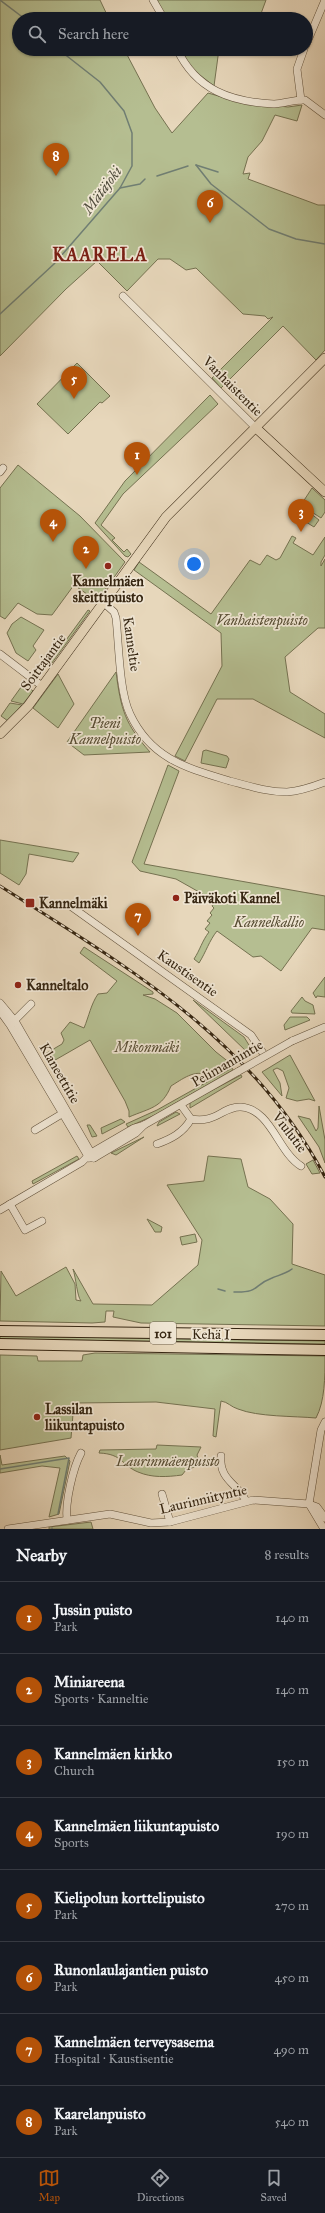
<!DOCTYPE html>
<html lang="en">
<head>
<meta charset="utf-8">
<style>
  body { margin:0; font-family:"IM FELL Great Primer",serif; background:#20242c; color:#f1f3f6 }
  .you { position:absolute; left:194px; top:564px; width:14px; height:14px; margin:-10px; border:3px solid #fff; border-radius:50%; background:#1a73e8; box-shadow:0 0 0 6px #1a73e833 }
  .badge { display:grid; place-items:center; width:26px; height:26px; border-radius:50%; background:#b45309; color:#fff; font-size:13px; font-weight:700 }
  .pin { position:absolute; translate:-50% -33px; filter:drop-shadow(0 1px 2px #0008) }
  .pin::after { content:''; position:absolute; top:21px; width:14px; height:12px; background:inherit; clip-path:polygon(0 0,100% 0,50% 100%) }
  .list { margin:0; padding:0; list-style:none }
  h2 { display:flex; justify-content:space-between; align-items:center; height:52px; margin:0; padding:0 16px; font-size:17px }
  h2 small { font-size:13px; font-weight:400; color:#9ea1a6 }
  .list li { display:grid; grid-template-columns:26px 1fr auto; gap:12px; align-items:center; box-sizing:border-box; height:72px; padding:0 16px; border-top:1px solid #363941 }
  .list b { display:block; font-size:15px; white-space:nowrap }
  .list p { margin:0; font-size:13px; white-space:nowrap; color:#9ea1a6 }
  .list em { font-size:13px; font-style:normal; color:#9ea1a6 }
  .icon { flex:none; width:22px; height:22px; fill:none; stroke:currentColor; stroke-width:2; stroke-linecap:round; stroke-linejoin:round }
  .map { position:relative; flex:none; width:325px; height:1529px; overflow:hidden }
  .search { position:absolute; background:#171b24; box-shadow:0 1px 3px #0004; left:12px; right:12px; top:12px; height:44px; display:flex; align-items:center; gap:10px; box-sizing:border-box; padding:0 14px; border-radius:22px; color:#9ea1a6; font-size:15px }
  .sheet { height:628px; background:#171b24 }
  nav { display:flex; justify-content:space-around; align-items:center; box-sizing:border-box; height:56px; border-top:1px solid #363941; background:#171b24; font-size:11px; color:#9ea1a6 }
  nav a { display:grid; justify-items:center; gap:2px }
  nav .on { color:#b45309 }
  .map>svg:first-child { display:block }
  .green { fill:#b5be91; stroke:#757251 }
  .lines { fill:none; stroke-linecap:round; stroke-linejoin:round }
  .stream { stroke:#707e73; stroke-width:1.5 }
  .minor-casing { stroke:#62523c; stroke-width:8 }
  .major-casing { stroke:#352511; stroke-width:10 }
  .highway-casing { stroke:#352511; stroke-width:12 }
  .minor { stroke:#efe5d3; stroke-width:7 }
  .major { stroke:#e7d7bb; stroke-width:9 }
  .highway { stroke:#e7d7bb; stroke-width:10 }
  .rail-casing { stroke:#352511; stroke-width:3 }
  .rail { stroke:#efe5d3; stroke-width:1.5; stroke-dasharray:4.5; stroke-linecap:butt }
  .minor-bridge-casing { stroke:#62523c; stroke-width:8; stroke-linecap:butt }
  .minor-bridge { stroke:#efe5d3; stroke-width:7 }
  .poi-dot { fill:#8f2418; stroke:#efe5d3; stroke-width:1.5 }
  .labels { text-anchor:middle; stroke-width:3.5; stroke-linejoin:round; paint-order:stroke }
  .shield { fill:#efe5d3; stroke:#6d5f4b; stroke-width:1 }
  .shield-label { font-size:13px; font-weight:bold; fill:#352511 }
  .street-label { font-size:14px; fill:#352511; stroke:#efe5d3 }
  .poi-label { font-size:14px; font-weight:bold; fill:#352511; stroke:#efe5d3; text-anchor:start }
  .park-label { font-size:14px; font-style:italic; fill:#554b31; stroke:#efe5d3 }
  .water-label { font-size:15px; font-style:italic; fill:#4e4a3a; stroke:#efe5d3 }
  .district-label { font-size:18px; font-weight:bold; letter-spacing:1px; fill:#7a1f14; stroke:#efe5d3 }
</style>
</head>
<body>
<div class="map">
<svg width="325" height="1529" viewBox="0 0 325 1529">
  <rect width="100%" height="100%" fill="#e7d7bb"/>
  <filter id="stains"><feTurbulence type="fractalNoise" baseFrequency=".005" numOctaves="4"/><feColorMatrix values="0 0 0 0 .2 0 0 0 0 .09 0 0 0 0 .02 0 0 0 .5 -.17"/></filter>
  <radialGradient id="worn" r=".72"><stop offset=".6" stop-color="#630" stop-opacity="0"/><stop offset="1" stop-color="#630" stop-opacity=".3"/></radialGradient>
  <!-- green -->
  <g class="green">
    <polygon points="0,0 100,0 109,19 19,19 19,49 124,49 155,108 172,133 208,93 236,101 288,107 302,105 297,121 275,115 262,141 248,157 243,174 250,173 248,179 318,205 325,205 325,350 316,360 283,326 221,388 212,378 273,317 268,319 265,316 243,314 196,268 186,270 170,259 158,259 127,291 97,261 66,289 0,356"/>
    <polygon points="157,0 266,0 259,19 167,19"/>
    <polygon points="181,49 219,49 214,86 191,68"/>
    <polygon points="77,363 110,396 102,403 100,402 68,434 37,404"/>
    <polygon points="210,395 218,404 123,494 101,525 115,538 112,540 124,552 127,549 131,554 128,557 125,556 95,523 125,481"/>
    <polygon points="18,465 80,516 125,562 97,601 74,585 52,615 37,614 18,603 5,619 0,616 0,488"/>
    <polygon points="312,488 325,500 325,512 321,518 301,505"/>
    <polygon points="310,513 319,520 314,527 306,522 304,525 300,523"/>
    <polygon points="292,536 296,538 293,543 313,555 325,537 325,555 321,562 321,566 325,559 325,628 318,628 285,657 290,692 325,714 325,738 253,699 217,699 185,761 175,756 222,666 221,633 134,570 139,562 211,614 250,560 260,565 267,555 276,560 280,558"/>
    <polygon points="88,610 90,611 52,663 50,662"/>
    <polygon points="21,617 44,630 33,646 36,650 28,661 16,653 7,633 12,624"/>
    <path d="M116,672C121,710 125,724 150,752L84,755L67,742Z"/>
    <polygon points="58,674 74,704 58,728 33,708"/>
    <polygon points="24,683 33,691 23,704 11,701"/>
    <polygon points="10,703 22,705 8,721 1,716"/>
    <polygon points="206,750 227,756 229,759 226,768 201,763 203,751"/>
    <path d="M168,765L179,771L144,864L325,896V930L312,928L281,971L261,956L253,957L217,931C209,941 206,952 199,963L194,959C200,950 202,941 209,932L205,929L210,923L207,921L212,915L210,913L214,908L212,906L215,901L176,879L140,871L132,862Z"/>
    <polygon points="0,840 79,853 73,862 29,854 26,874 19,885 0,873"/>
    <path d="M84,947L153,992V994L143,995L155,999L177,1013L216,1052L230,1063L207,1076C196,1068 181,1080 171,1086C162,1108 150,1108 129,1117V1111L125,1101L90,1040L50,1063L45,1054L62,1044L64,1040L61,1033L70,1022L84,1028C89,1016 91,1004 98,994L107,993L117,981L80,953Z"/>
    <polygon points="325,977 325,997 317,996 316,998 313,993"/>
    <polygon points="302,997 305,1001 313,1005 315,1014 292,1013 291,1011"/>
    <polygon points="193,1000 244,1037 252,1050 247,1052"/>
    <polygon points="290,1017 307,1017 310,1020 285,1030 284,1025"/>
    <polygon points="290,1055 315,1101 309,1099 297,1101 286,1098 289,1088 283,1071 277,1068 273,1070 280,1083 282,1096 262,1072"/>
    <polygon points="232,1068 233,1070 155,1115 128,1127 126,1124 157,1110"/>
    <polygon points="241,1075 242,1077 190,1108 190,1102"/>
    <polygon points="319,1106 325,1140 325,1163 319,1147 298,1116 310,1119 316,1131 318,1128"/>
    <polygon points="176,1112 180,1114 157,1126 159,1122"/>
    <polygon points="121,1119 125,1122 102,1134 101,1128"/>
    <polygon points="87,1125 90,1125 97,1136 92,1137"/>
    <polygon points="144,1137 116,1155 111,1153"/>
    <polygon points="77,1156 79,1159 33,1184 32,1181"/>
    <path d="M208,1156L241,1159L248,1187L270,1199L293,1224L292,1264L325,1275V1326L141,1323L113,1317L114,1311H106L105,1322L92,1323L0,1321L1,1271L16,1296L66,1267L75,1284L76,1300L81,1301C77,1296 76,1278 73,1269L93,1304L152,1305L198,1265L202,1240L167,1185L204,1181Z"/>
    <polygon points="313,1160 320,1173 312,1174 306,1164"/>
    <polygon points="147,1219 162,1227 161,1232 155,1232"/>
    <polygon points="195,1234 197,1242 182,1245 180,1237"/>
    <polygon points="0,1336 325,1341 325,1344 0,1339"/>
    <path d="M95,1353L325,1356C325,1377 325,1401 316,1418C294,1416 258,1417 238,1409C231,1407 228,1402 221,1401L216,1437L213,1436L215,1409L156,1402L78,1403L73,1414L71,1438L0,1450V1355L37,1356L38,1361H82L83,1355Z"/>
    <path d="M157,1445L201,1447L197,1455L200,1465L186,1470L182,1475C167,1477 152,1478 138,1472C121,1465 123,1454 99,1453L100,1450L156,1449Z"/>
    <polygon points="0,1455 2,1465 65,1456 70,1461 59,1514 49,1517 60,1468 42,1466 0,1473"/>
    <polygon points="91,1522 93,1529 49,1529 49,1527"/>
  </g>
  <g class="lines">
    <!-- stream -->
    <g class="stream">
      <polyline points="0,0 25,19"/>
      <polyline points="196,165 211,184 269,229 296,239 325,244"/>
      <polyline points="196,165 218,172"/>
      <polyline points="157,176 188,166"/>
      <polyline points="120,188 140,184 145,179"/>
      <polyline points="0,314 54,264 120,188 132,166 132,133 124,111 100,82 58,49"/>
      <polyline points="218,1289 225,1291"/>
      <path d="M234,1292C260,1293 253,1285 272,1278C279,1275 285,1274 292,1269"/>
      <polyline points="0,1469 69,1458 58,1514"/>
      <polyline points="52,1529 52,1528"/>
    </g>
    <defs>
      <g id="minor">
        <polyline points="153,0 164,19"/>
        <polyline points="306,45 325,0"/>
        <path d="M177,49C196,90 231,102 274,104C284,104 295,99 305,100L325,115"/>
        <polyline points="301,100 297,69 304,49"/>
        <polyline points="123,296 256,428"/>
        <polyline points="0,472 3,468"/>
        <path d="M104,603L114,612L116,618C119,644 119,691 130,714C151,759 187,768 230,781C249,786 267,792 287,792C301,791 312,787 325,782"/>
        <polyline points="0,654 42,686"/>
        <polyline points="69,905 251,1035 265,1056"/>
        <polyline points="0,1003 15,1021 94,1158"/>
        <polyline points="0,1011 10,1025 89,1158"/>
        <polyline points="12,1023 31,1004"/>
        <polyline points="292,1041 325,1027"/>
        <path d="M181,1105L191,1119C216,1124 223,1106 241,1107C271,1109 278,1152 301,1166"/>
        <polyline points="35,1130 65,1112"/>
        <path d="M157,1144C171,1139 183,1133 191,1119"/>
        <polyline points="91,1158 94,1158 136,1133 144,1125"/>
        <polyline points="10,1204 25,1230 42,1221"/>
        <polyline points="0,1210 82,1162 91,1153 134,1128 144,1125 239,1071"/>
        <path d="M221,1456C219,1480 237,1483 246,1501"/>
        <polyline points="162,1494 170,1522"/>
        <polyline points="309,1504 321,1430 325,1422"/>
        <polyline points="309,1504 324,1529"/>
        <path d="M67,1520C65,1502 73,1468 81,1453"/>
        <polyline points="8,1529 110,1514 151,1523 170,1522 253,1500 309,1504 317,1507 325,1518"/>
      </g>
      <g id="major">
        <polyline points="256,428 325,492"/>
        <polyline points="0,734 28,706 166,517 325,358"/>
      </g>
      <g id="highway">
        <polyline points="0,1331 325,1335"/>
        <polyline points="0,1344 325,1350"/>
      </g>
    </defs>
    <!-- minor casing -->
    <use href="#minor" class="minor-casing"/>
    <!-- major casing -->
    <use href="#major" class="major-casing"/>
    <!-- highway casing -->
    <use href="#highway" class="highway-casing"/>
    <!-- minor -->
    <use href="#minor" class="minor"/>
    <!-- major -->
    <use href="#major" class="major"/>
    <!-- highway -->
    <use href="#highway" class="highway"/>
    <defs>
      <path id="rail" d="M0,886C126,966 253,1039 325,1177"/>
    </defs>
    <!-- rail casing -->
    <use href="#rail" class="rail-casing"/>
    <!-- rail -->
    <use href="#rail" class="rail"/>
    <defs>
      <polyline id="minor-bridge" points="239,1071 292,1041"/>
    </defs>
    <!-- minor-bridge casing -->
    <use href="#minor-bridge" class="minor-bridge-casing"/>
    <!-- minor-bridge -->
    <use href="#minor-bridge" class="minor-bridge"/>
  </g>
  <!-- markers -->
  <g class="poi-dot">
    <circle cx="108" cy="566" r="4"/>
    <circle cx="176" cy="898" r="4"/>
    <rect x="25" y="898" width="10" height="10" rx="2"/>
    <circle cx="18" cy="985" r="4"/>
    <circle cx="37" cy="1417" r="4"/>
  </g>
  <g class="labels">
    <!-- shield labels -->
    <rect class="shield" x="150" y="1322" width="26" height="22" rx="3"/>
    <g class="shield-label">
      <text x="163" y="1338">101</text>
    </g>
    <!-- street labels -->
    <g class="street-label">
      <text transform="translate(233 386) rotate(45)" y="5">Vanhaistentie</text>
      <text transform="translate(132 644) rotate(82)" y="5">Kanneltie</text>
      <text transform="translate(43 662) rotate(-54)" y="5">Soittajantie</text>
      <text transform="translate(188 973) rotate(35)" y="5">Kaustisentie</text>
      <text transform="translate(227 1063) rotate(-30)" y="5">Pelimannintie</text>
      <text transform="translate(60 1073) rotate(60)" y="5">Klaneettitie</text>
      <text transform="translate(290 1132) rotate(52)" y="5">Viulutie</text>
      <text transform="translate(211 1334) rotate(1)" y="5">Kehä I</text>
      <text transform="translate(203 1499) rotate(-13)" y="5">Laurinniityntie</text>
    </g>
    <!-- poi labels -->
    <g class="poi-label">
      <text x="108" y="586" text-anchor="middle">Kannelmäen<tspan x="108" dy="16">skeittipuisto</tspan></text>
      <text x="184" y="903">Päiväkoti Kannel</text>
      <text x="39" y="908">Kannelmäki</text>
      <text x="26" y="990">Kanneltalo</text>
      <text x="45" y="1414">Lassilan<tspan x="45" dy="16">liikuntapuisto</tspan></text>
    </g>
    <!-- park labels -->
    <g class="park-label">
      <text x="262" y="625">Vanhaistenpuisto</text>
      <text x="105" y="728">Pieni<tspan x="105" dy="16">Kannelpuisto</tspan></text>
      <text x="269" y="927">Kannelkallio</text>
      <text x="147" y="1052">Mikonmäki</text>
      <text x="168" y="1466">Laurinmäenpuisto</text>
    </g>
    <!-- water labels -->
    <g class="water-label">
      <text transform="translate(102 190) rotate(-53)" y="5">Mätäjoki</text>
    </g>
    <!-- district labels -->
    <g class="district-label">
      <text x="100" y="261">KAARELA</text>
    </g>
  </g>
  <rect width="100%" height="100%" filter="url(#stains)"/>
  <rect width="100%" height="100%" fill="url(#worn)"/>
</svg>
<div class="you"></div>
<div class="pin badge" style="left:137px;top:475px">1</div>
<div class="pin badge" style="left:86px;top:569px">2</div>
<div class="pin badge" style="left:301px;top:532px">3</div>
<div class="pin badge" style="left:53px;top:542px">4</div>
<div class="pin badge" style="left:74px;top:399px">5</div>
<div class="pin badge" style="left:210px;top:223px">6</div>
<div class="pin badge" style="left:138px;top:936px">7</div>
<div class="pin badge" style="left:56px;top:176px">8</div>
<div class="search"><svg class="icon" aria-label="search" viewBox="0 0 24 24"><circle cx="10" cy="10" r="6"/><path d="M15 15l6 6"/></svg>Search here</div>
</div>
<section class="sheet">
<h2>Nearby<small>8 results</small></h2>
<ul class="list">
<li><span class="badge">1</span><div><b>Jussin puisto</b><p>Park</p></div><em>140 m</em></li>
<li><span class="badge">2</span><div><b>Miniareena</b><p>Sports · Kanneltie</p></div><em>140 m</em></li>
<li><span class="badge">3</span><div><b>Kannelmäen kirkko</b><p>Church</p></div><em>150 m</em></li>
<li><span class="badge">4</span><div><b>Kannelmäen liikuntapuisto</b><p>Sports</p></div><em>190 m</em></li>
<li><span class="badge">5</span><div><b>Kielipolun korttelipuisto</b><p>Park</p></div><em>270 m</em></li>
<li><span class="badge">6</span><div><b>Runonlaulajantien puisto</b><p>Park</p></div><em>450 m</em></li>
<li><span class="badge">7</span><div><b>Kannelmäen terveysasema</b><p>Hospital · Kaustisentie</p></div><em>490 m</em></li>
<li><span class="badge">8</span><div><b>Kaarelanpuisto</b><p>Park</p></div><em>540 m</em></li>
</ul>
</section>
<nav>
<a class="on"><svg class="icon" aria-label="map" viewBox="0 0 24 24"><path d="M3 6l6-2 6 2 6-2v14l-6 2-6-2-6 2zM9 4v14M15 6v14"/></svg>Map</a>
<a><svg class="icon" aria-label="directions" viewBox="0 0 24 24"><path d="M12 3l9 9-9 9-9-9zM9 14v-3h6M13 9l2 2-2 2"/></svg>Directions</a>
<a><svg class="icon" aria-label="saved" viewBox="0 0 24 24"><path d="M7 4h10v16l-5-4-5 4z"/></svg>Saved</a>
</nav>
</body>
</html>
